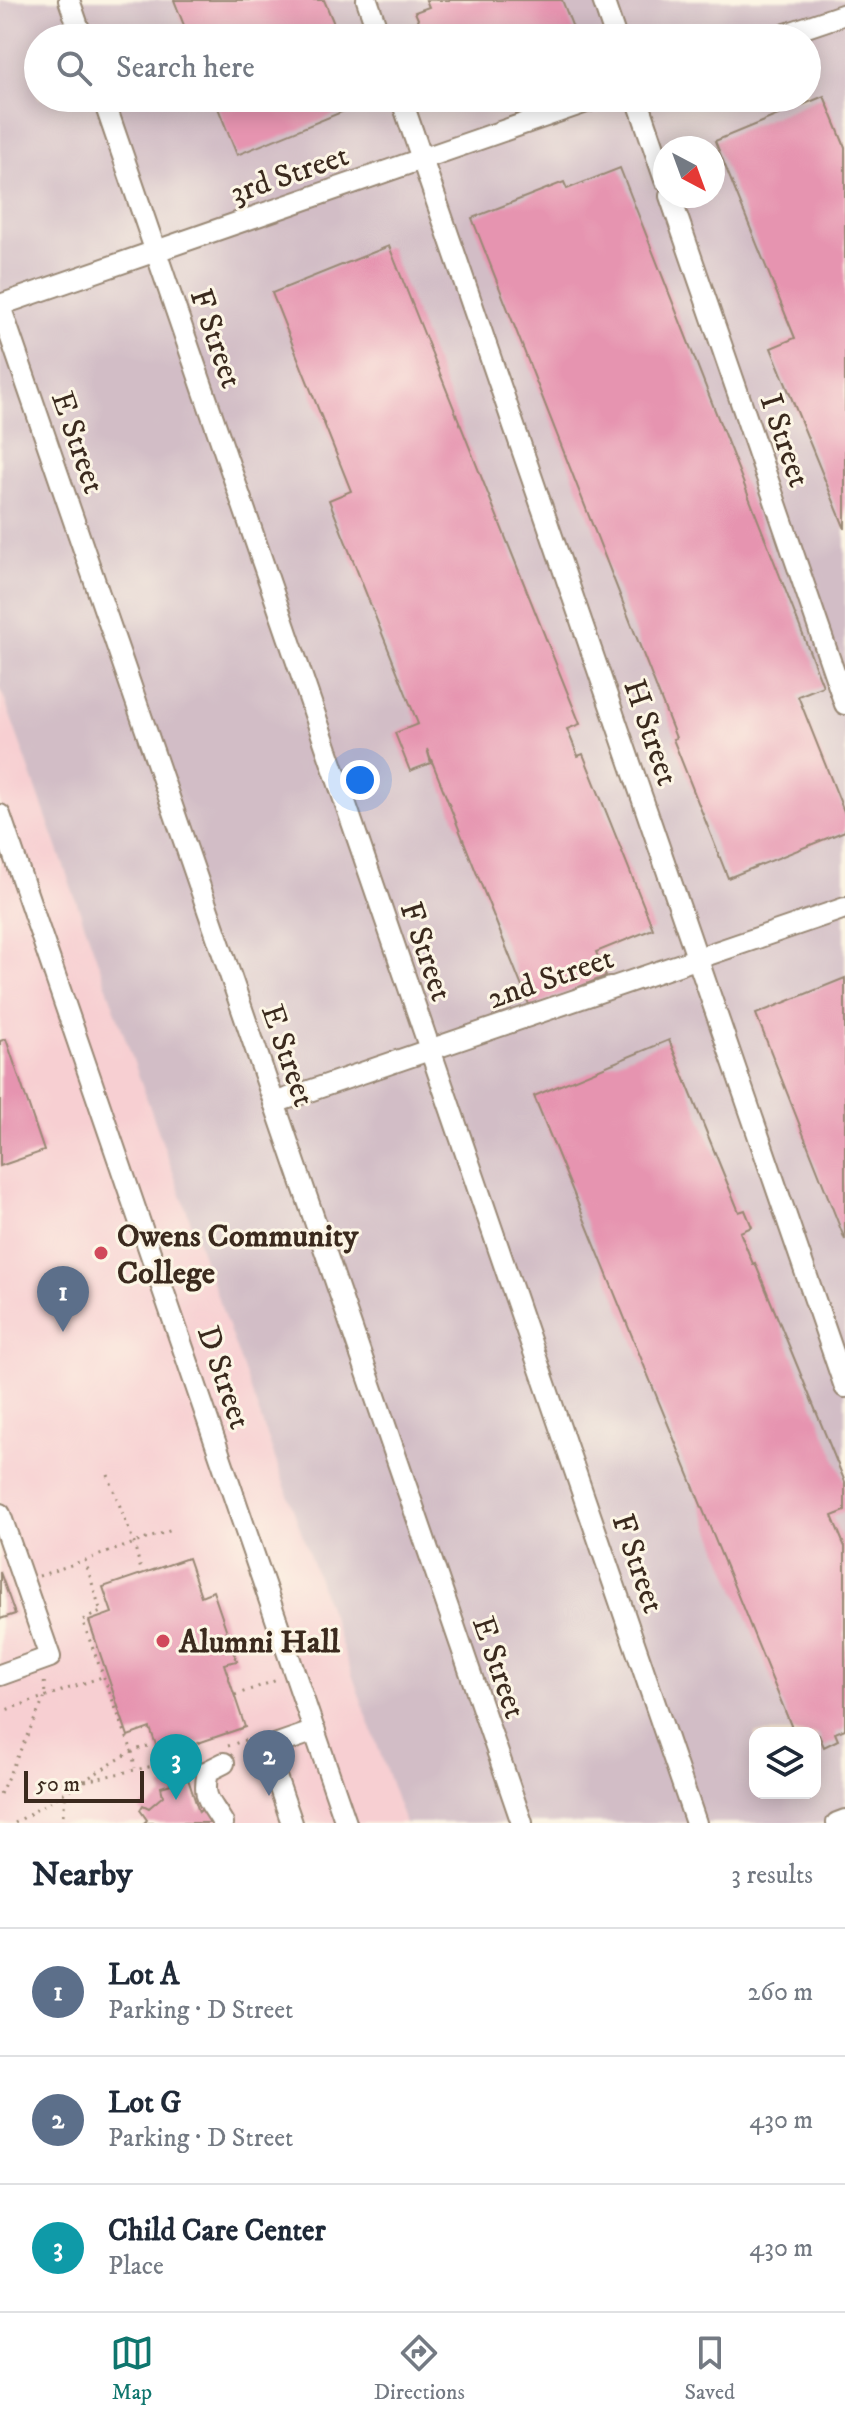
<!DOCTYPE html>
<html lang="en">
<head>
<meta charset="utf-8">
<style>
  body { margin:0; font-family:"IM FELL DW Pica",serif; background:#f2f2f3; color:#1f2937 }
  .controls { position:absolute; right:24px; bottom:24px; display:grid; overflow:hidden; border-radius:16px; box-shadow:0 4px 20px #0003 }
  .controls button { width:72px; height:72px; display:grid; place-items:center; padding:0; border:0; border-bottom:2px solid #e0e1e3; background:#fff; color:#1f2937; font:40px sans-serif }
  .compass { position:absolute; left:653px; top:136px; width:72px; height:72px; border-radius:50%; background:#fff; box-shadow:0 4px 20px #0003; rotate:139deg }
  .scale { position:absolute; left:24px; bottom:20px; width:120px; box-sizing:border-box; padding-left:8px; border:4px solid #3b2a1e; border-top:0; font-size:22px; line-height:28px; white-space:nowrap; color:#3b2a1e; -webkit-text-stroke:6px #fcf5e5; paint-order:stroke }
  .you { position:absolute; left:360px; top:780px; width:28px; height:28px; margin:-20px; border:6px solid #fff; border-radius:50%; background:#1a73e8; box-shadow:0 0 0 12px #1a73e833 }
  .badge { display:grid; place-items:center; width:52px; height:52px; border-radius:50%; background:#0f766e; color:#fff; font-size:26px; font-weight:700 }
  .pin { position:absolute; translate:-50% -66px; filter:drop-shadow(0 2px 4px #0008) }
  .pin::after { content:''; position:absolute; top:42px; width:28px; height:24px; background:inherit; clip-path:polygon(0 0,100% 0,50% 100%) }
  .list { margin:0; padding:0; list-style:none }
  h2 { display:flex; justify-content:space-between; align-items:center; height:104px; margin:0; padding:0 32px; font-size:34px }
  h2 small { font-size:26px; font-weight:400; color:#747a83 }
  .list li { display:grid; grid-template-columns:52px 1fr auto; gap:24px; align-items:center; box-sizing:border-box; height:128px; padding:0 32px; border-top:2px solid #e0e1e3 }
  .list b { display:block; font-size:30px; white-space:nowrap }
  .list p { margin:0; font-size:26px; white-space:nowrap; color:#747a83 }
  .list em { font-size:26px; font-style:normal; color:#747a83 }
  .icon { flex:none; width:44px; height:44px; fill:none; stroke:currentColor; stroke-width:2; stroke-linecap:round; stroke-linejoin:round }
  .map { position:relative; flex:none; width:845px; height:1823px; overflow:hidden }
  .search { position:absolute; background:#fff; box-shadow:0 4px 20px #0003; left:24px; right:24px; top:24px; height:88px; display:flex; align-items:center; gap:20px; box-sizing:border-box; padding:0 28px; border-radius:44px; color:#747a83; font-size:30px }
  .sheet { height:488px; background:#fff }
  nav { display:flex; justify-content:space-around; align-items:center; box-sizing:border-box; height:112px; border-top:2px solid #e0e1e3; background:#fff; font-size:22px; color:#747a83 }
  nav a { display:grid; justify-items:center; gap:4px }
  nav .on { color:#0f766e }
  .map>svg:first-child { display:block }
  .built { fill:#f7cfd2 }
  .industrial { fill:#d2bdc6; fill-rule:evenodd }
  .building { fill:#e694b0 }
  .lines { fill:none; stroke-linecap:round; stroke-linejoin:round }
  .minor-casing { stroke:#998875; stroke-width:24 }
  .path { stroke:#998875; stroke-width:3; stroke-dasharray:2 6; stroke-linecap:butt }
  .minor { stroke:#fff; stroke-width:20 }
  .poi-dot { fill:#d1495b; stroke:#fcf5e5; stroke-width:3 }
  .labels { text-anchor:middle; stroke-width:6; stroke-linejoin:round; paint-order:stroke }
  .street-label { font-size:32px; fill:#3b2a1e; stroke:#fcf5e5 }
  .poi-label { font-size:32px; font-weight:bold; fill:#3b2a1e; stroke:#fcf5e5; text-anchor:start }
</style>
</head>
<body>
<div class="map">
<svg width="845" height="1823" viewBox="0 0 845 1823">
  <rect width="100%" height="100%" fill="#fcf5e5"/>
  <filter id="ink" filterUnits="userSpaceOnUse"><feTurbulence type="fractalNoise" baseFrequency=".0125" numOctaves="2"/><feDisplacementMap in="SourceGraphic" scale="16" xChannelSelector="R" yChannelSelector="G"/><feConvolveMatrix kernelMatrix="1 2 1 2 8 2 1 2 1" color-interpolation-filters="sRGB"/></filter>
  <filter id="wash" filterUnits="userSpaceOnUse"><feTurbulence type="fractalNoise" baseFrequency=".006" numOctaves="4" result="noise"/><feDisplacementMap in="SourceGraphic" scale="32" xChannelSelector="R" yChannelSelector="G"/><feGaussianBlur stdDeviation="1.8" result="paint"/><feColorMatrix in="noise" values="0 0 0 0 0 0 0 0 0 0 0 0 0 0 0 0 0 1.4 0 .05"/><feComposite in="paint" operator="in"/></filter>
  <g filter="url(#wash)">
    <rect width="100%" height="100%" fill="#f7e5cc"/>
    <!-- built -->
    <polygon class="built" points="0,687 404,1819 405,1823 0,1823"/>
    <!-- industrial -->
    <path class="industrial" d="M0,0H845V1823H405L0,687ZM38,38H807V98H38ZM665,148H713V196H665ZM755,1733H815V1793H755Z"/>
    <g id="blocks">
      <!-- building -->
      <g class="building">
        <polygon points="174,0 324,0 340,38 189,38"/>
        <polygon points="426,0 562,0 575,33 562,38 435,38 434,36 426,38 415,12 429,7"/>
        <polygon points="824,96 845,147 845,529 771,348 795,338 715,141"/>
        <polygon points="214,98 365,98 366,102 237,155"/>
        <polygon points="620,168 823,686 798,696 845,814 845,831 728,878 673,739 676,738 472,218 564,182 567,189"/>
        <polygon points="389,246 580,724 567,729 578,756 583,754 653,929 596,952 606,976 530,1007 427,749 431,763 410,771 395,733 418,724 329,500 351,491 272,293"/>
        <polygon points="845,978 845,1240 756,1014"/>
        <polygon points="6,1039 44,1151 0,1166 0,1041"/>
        <polygon points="669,1040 739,1212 745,1210 752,1227 740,1232 753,1264 755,1263 845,1482 845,1511 832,1516 845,1547 845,1729 835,1733 838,1740 824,1747 819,1735 794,1733 534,1096"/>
        <polygon points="188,1558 201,1596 213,1591 237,1661 224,1664 245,1727 160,1756 150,1728 128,1736 89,1621 112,1613 103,1587"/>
        <polygon points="0,1572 15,1614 0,1619"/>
        <polygon points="188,1779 199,1812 217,1795 228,1809 212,1823 144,1823 147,1820 140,1810 143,1805 149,1808 163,1796 161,1787"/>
      </g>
    </g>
  </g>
  <g filter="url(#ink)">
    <use href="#blocks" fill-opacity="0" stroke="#998875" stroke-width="2"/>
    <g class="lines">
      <defs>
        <g id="minor">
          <polyline points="69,0 82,38"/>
          <polyline points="367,0 380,38"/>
          <polyline points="603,0 616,38"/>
          <polyline points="774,38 845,14"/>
          <polyline points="103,98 696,1823"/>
          <polyline points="401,98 845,1387"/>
          <polyline points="637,98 665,180"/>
          <polyline points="670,196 845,704"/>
          <polyline points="0,305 598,98"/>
          <polyline points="0,306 522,1823"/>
          <polyline points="0,815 346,1823"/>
          <polyline points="274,1103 845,908"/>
          <polyline points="0,1514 50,1657 0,1675"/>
          <path d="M223,1823C210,1800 202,1800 208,1771L224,1763"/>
          <polyline points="292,1823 266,1748 315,1731"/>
          <polyline points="837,1823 845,1820"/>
        </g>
      </defs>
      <!-- minor casing -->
      <use href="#minor" class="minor-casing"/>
      <!-- path -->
      <g class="path">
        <polyline points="108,1475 134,1543 142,1574"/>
        <polyline points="85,1560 101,1612 82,1620 132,1751 135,1768"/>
        <polyline points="39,1576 175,1529"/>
        <polyline points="235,1695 280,1679"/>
        <polyline points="0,1712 102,1677"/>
        <polyline points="228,1746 251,1738"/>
        <polyline points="85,1781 198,1756"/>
        <polyline points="0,1794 45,1697 44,1676"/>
        <polyline points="15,1823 132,1751 148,1746"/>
        <polyline points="62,1823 66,1792"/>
      </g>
      <!-- minor -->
      <use href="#minor" class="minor"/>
    </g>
  </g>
  <!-- markers -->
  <g class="poi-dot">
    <circle cx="101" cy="1253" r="8"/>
    <circle cx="163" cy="1641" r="8"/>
  </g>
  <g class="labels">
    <!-- street labels -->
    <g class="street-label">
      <text transform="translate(289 173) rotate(-19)" y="11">3rd Street</text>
      <text transform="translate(217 338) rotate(71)" y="11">F Street</text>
      <text transform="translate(786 440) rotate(71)" y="11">I Street</text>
      <text transform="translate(79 442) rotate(71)" y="11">E Street</text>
      <text transform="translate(652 732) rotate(71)" y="11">H Street</text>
      <text transform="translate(427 951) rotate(71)" y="11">F Street</text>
      <text transform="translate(550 977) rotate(-19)" y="11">2nd Street</text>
      <text transform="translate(289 1055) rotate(71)" y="11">E Street</text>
      <text transform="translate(225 1377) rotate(71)" y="11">D Street</text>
      <text transform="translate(639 1563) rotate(71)" y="11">F Street</text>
      <text transform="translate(500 1667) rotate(71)" y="11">E Street</text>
    </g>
    <!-- poi labels -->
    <g class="poi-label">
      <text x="117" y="1246">Owens Community<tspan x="117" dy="37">College</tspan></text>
      <text x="179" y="1652">Alumni Hall</text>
    </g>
  </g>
</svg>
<div class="controls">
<button><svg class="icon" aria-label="layers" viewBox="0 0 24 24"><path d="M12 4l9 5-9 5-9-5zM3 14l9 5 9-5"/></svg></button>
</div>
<svg class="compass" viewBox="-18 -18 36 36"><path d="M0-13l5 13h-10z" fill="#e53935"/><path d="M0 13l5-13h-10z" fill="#747a83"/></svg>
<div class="scale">50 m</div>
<div class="you"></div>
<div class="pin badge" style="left:63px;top:1332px;background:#5c6f8a">1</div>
<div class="pin badge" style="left:269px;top:1796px;background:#5c6f8a">2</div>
<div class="pin badge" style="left:176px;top:1800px;background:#0f9aa8">3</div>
<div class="search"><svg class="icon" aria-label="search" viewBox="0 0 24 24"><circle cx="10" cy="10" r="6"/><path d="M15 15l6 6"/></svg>Search here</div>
</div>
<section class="sheet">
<h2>Nearby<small>3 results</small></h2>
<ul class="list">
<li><span class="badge" style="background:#5c6f8a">1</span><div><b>Lot A</b><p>Parking · D Street</p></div><em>260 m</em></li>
<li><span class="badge" style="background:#5c6f8a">2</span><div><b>Lot G</b><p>Parking · D Street</p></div><em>430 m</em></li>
<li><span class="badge" style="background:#0f9aa8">3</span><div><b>Child Care Center</b><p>Place</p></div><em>430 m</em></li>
</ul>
</section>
<nav>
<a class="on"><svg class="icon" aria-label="map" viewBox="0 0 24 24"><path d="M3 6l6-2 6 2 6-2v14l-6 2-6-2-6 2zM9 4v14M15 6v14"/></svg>Map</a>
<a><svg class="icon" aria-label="directions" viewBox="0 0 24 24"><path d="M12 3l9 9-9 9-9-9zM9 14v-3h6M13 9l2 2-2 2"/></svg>Directions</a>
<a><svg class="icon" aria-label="saved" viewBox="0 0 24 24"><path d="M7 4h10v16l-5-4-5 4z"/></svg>Saved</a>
</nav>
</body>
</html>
